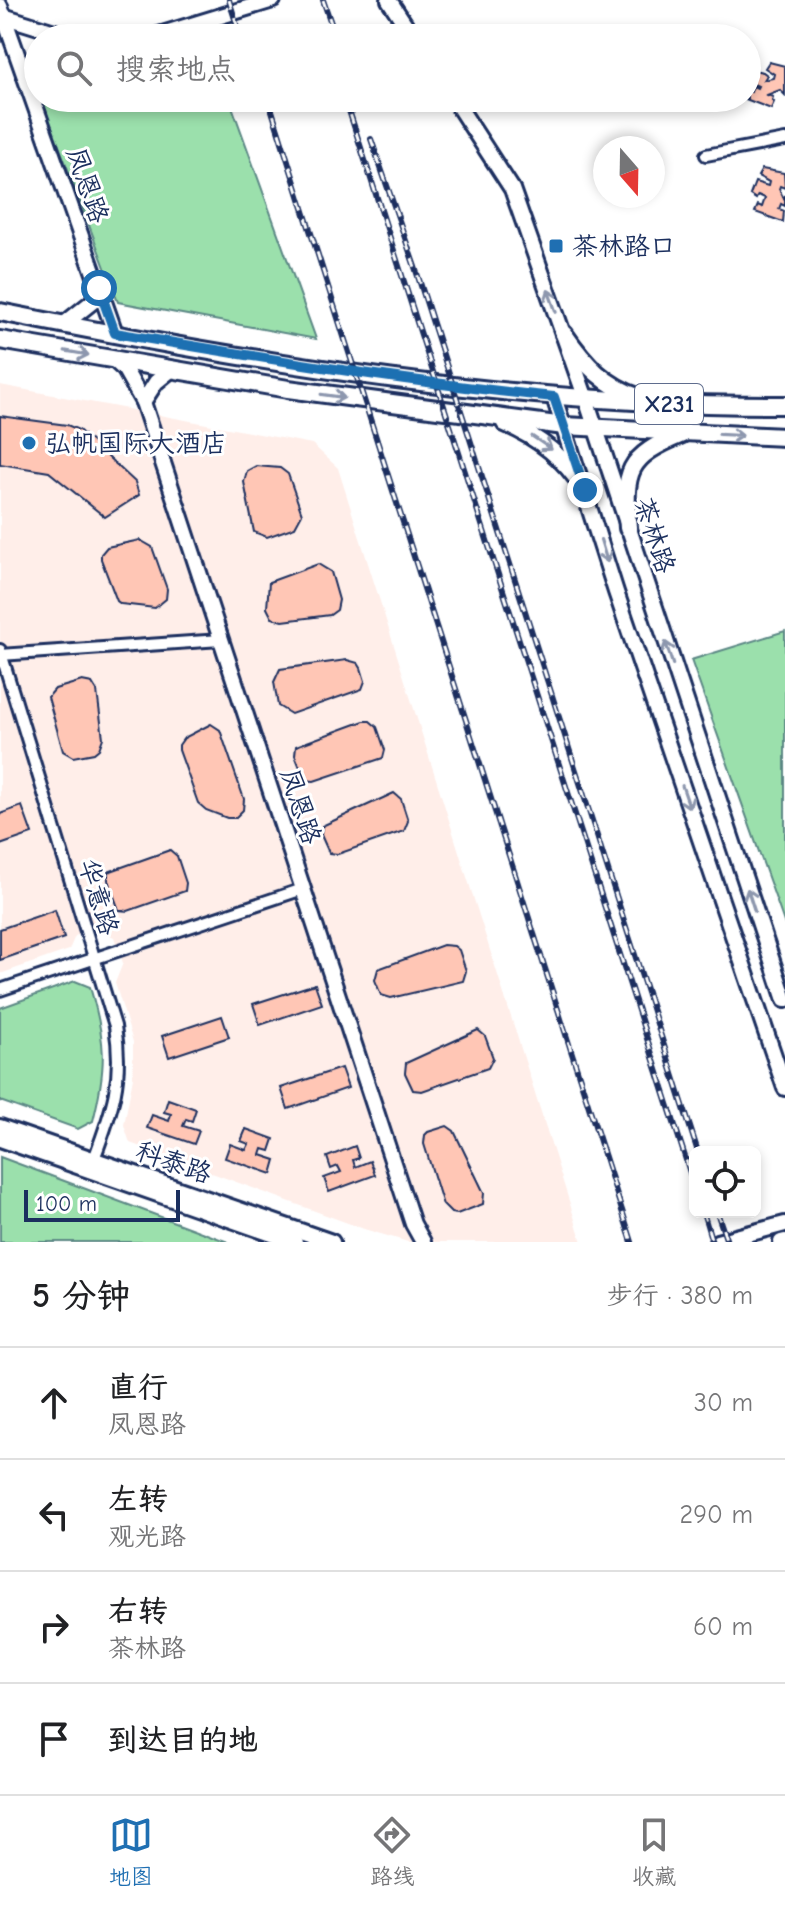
<!DOCTYPE html>
<html lang="zh">
<head>
<meta charset="utf-8">
<style>
  body { margin:0; font-family:"Comic Neue","LXGW WenKai TC",sans-serif; background:#f6f6f6; color:#202124 }
  .controls { position:absolute; right:24px; bottom:24px; display:grid; overflow:hidden; border-radius:12px; box-shadow:0 4px 12px #0003 }
  .controls button { width:72px; height:72px; display:grid; place-items:center; padding:0; border:0; border-bottom:2px solid #e0e0e0; background:#fff; color:#202124; font:40px sans-serif }
  .compass { position:absolute; left:593px; top:136px; width:72px; height:72px; border-radius:50%; background:#fff; box-shadow:0 4px 12px #0003; rotate:160deg }
  .scale { position:absolute; left:24px; bottom:20px; width:156px; box-sizing:border-box; padding-left:8px; border:4px solid #1b2f5e; border-top:0; font-size:22px; line-height:28px; white-space:nowrap; color:#1b2f5e; -webkit-text-stroke:6px #fff; paint-order:stroke }
  .stop { position:absolute; width:24px; height:24px; margin:-18px; border:6px solid #1f6fb2; border-radius:50%; background:#fff }
  .stop.end { background:#1f6fb2; border-color:#fff; box-shadow:0 2px 8px #0008 }
  .list { margin:0; padding:0; list-style:none }
  h2 { display:flex; justify-content:space-between; align-items:center; height:104px; margin:0; padding:0 32px; font-size:34px }
  h2 small { font-size:26px; font-weight:400; color:#757577 }
  .list li { display:grid; grid-template-columns:52px 1fr auto; gap:24px; align-items:center; box-sizing:border-box; height:112px; padding:0 32px; border-top:2px solid #e0e0e0 }
  .list b { display:block; font-size:30px; white-space:nowrap }
  .list p { margin:0; font-size:26px; white-space:nowrap; color:#757577 }
  .list em { font-size:26px; font-style:normal; color:#757577 }
  .icon { flex:none; width:44px; height:44px; fill:none; stroke:currentColor; stroke-width:2; stroke-linecap:round; stroke-linejoin:round }
  .map { position:relative; flex:none; width:785px; height:1242px; overflow:hidden }
  .search { position:absolute; background:#fff; box-shadow:0 4px 12px #0003; left:24px; right:24px; top:24px; height:88px; display:flex; align-items:center; gap:20px; box-sizing:border-box; padding:0 28px; border-radius:44px; color:#757577; font-size:30px }
  .sheet { height:552px; background:#fff }
  nav { display:flex; justify-content:space-around; align-items:center; box-sizing:border-box; height:112px; border-top:2px solid #e0e0e0; background:#fff; font-size:22px; color:#757577 }
  nav a { display:grid; justify-items:center; gap:4px }
  nav .on { color:#1f6fb2 }
  .map>svg:first-child { display:block }
  .built { fill:#ffeee9 }
  .green { fill:#9be0ac; stroke:#5b8885; stroke-width:2 }
  .building { fill:#ffc6b5; stroke:#1b2f5e; stroke-width:2 }
  .lines { fill:none; stroke-linecap:round; stroke-linejoin:round }
  .street-casing { stroke:#1b2f5e; stroke-width:16 }
  .secondary-casing { stroke:#1b2f5e; stroke-width:20 }
  .primary-casing { stroke:#1b2f5e; stroke-width:22 }
  .street { stroke:#fff; stroke-width:10 }
  .secondary { stroke:#fff; stroke-width:14 }
  .primary { stroke:#fff; stroke-width:16 }
  .rail-casing { stroke:#1b2f5e; stroke-width:6 }
  .rail { stroke:#fff; stroke-width:3; stroke-dasharray:9; stroke-linecap:butt }
  .oneway { stroke:#8d97ae }
  .route { stroke:#1f6fb2; stroke-width:10 }
  .poi-dot { fill:#1f6fb2; stroke:#fff; stroke-width:3 }
  .labels { text-anchor:middle; stroke-width:6; stroke-linejoin:round; paint-order:stroke }
  .shield { fill:#fff; stroke:#5f6d8e; stroke-width:2 }
  .shield-label { font-size:24px; font-weight:bold; fill:#1b2f5e }
  .street-label { font-size:26px; fill:#1b2f5e; stroke:#fff }
  .poi-label { font-size:26px; fill:#1b2f5e; stroke:#fff; text-anchor:start }
</style>
</head>
<body>
<div class="map">
<svg width="785" height="1242" viewBox="0 0 785 1242">
  <rect width="100%" height="100%" fill="#fff"/>
  <filter id="ink" filterUnits="userSpaceOnUse"><feTurbulence type="fractalNoise" baseFrequency=".0125" numOctaves="2"/><feDisplacementMap in="SourceGraphic" scale="16" xChannelSelector="R" yChannelSelector="G"/><feConvolveMatrix kernelMatrix="1 2 1 2 8 2 1 2 1" color-interpolation-filters="sRGB"/></filter>
  <g filter="url(#ink)">
    <!-- built -->
    <polygon class="built" points="0,385 312,444 338,468 582,1242 408,1242 364,1229 130,1143 124,1125 133,1077 133,1042 115,983 123,963 114,937 98,929 75,936 69,950 0,974"/>
    <!-- green -->
    <g class="green">
      <polygon points="41,98 229,98 316,339 118,302"/>
      <polygon points="785,631 785,925 691,660"/>
      <path d="M75,981L90,987C106,1041 107,1066 93,1121L78,1129L0,1101V1008Z"/>
      <polygon points="0,1157 228,1242 229,1242 0,1242"/>
    </g>
    <!-- building -->
    <g class="building">
      <polygon points="769,62 785,66 785,95 780,90 767,95 773,97 772,101 774,102 771,109 743,98 747,98 747,91 751,92 753,86 757,88 758,86 747,81 748,69 763,72 767,75 764,80 773,78 774,74 765,68"/>
      <polygon points="762,169 784,173 785,188 780,186 779,189 784,199 785,195 785,206 781,204 779,209 784,211 783,222 755,212 758,205 762,207 765,198 758,195 756,199 750,195 755,182 768,186 769,182 758,176"/>
      <polygon points="0,416 67,425 79,430 135,482 139,495 105,517 49,472 0,464"/>
      <polygon points="256,466 280,468 288,474 302,514 295,527 267,537 254,532 244,482 247,471"/>
      <polygon points="140,540 152,547 167,589 166,599 155,608 121,604 117,601 101,559 101,554 107,547"/>
      <polygon points="318,564 331,572 339,600 337,610 330,615 283,621 272,618 267,608 269,582"/>
      <polygon points="347,660 358,663 361,668 365,681 362,689 291,714 278,706 274,682 280,669"/>
      <polygon points="82,681 92,683 97,691 103,738 99,749 94,753 73,757 63,751 48,697 55,689"/>
      <polygon points="364,721 370,721 377,727 385,750 383,758 314,781 305,780 295,755 296,746"/>
      <polygon points="211,724 220,730 244,799 243,810 235,818 227,818 206,810 198,803 179,750 179,745 184,738"/>
      <polygon points="394,793 401,799 408,821 404,831 338,854 329,853 321,835 322,826"/>
      <polygon points="22,806 32,834 0,845 0,814"/>
      <polygon points="170,850 177,856 186,883 185,891 128,911 119,910 108,880 108,872"/>
      <polygon points="55,910 64,938 0,960 0,929"/>
      <polygon points="443,945 454,946 459,950 466,971 463,981 391,998 381,995 375,980 378,969"/>
      <polygon points="315,984 322,1004 260,1025 253,1004"/>
      <polygon points="222,1016 229,1037 169,1057 162,1036"/>
      <polygon points="478,1030 485,1036 493,1058 488,1068 422,1091 413,1090 405,1073 406,1063"/>
      <polygon points="341,1068 348,1088 288,1109 281,1088"/>
      <polygon points="168,1099 196,1109 192,1121 186,1119 183,1126 199,1131 194,1144 147,1128 152,1115 169,1121 171,1114 164,1112"/>
      <polygon points="447,1126 454,1131 484,1193 483,1204 457,1214 451,1213 443,1205 424,1144 425,1135 428,1132"/>
      <polygon points="246,1129 274,1139 270,1151 263,1149 261,1155 276,1160 272,1174 225,1158 230,1144 246,1150 249,1144 241,1141"/>
      <polygon points="355,1146 359,1158 353,1160 355,1167 370,1161 375,1175 329,1192 324,1178 341,1172 338,1166 331,1169 327,1157"/>
    </g>
    <g class="lines">
      <defs>
        <g id="street">
          <polyline points="706,155 785,140"/>
          <path d="M0,650L115,1026C124,1078 112,1111 94,1159"/>
          <polyline points="0,655 221,640"/>
          <polyline points="0,990 303,889"/>
        </g>
        <g id="secondary">
          <polyline points="389,0 414,38"/>
          <polyline points="0,6 115,333"/>
          <polyline points="3,16 74,38"/>
          <polyline points="149,38 273,0"/>
          <polyline points="453,98 512,189 586,399 785,1000"/>
          <polyline points="63,325 92,302 99,288"/>
          <polyline points="113,359 125,370 143,402 156,382 172,369"/>
          <polyline points="554,397 616,592 785,1088"/>
          <polyline points="143,402 413,1224 423,1242"/>
          <polyline points="0,1127 332,1242"/>
          <polyline points="0,1139 295,1242"/>
          <polyline points="717,1242 785,1224"/>
          <polyline points="781,1242 785,1241"/>
        </g>
        <g id="primary">
          <path d="M0,312C259,364 521,406 785,405"/>
          <path d="M564,334C585,365 605,386 640,398"/>
          <polyline points="0,340 288,389 564,426 785,437"/>
          <path d="M505,423C540,438 565,458 585,490"/>
          <path d="M628,528C624,471 626,457 682,434"/>
        </g>
      </defs>
      <!-- street casing -->
      <use href="#street" class="street-casing"/>
      <!-- secondary casing -->
      <use href="#secondary" class="secondary-casing"/>
      <!-- primary casing -->
      <use href="#primary" class="primary-casing"/>
      <!-- street -->
      <use href="#street" class="street"/>
      <!-- secondary -->
      <use href="#secondary" class="secondary"/>
      <!-- primary -->
      <use href="#primary" class="primary"/>
      <defs>
        <g id="rail">
          <polyline points="229,0 241,38"/>
          <polyline points="323,0 336,38"/>
          <polyline points="268,98 632,1242"/>
          <polyline points="345,98 695,1188"/>
          <polyline points="371,139 415,267 698,1152"/>
          <polyline points="703,1212 712,1242"/>
          <polyline points="717,1212 727,1242"/>
        </g>
      </defs>
      <!-- rail casing -->
      <use href="#rail" class="rail-casing"/>
      <!-- rail -->
      <use href="#rail" class="rail"/>
    </g>
    <!-- one-way arrows -->
    <defs><path id="oneway-shaft" d="M-6 0H5M1.5-3L5.5 0L1.5 3" fill="none" stroke-width="1.6" stroke-linecap="round" stroke-linejoin="round" transform="scale(2)"/></defs>
    <g class="oneway">
      <use href="#oneway-shaft" transform="translate(552 301) rotate(-110)"/>
      <use href="#oneway-shaft" transform="translate(77 353) rotate(10)"/>
      <use href="#oneway-shaft" transform="translate(333 396) rotate(8)"/>
      <use href="#oneway-shaft" transform="translate(731 435) rotate(3)"/>
      <use href="#oneway-shaft" transform="translate(542 443) rotate(34)"/>
      <use href="#oneway-shaft" transform="translate(604 551) rotate(73)"/>
      <use href="#oneway-shaft" transform="translate(669 653) rotate(-108)"/>
      <use href="#oneway-shaft" transform="translate(686 797) rotate(71)"/>
      <use href="#oneway-shaft" transform="translate(751 900) rotate(-108)"/>
    </g>
  </g>
  <g class="lines" filter="url(#ink)">
    <!-- route -->
    <path class="route" d="M99,288L115,333C261,358 406,382 554,397L585,490"/>
  </g>
  <!-- markers -->
  <g class="poi-dot">
    <rect x="548" y="238" width="16" height="16" rx="4"/>
    <circle cx="29" cy="443" r="8"/>
  </g>
  <g class="labels">
    <!-- shield labels -->
    <rect class="shield" x="635" y="384" width="68" height="40" rx="6"/>
    <g class="shield-label">
      <text x="669" y="412">X231</text>
    </g>
    <!-- street labels -->
    <g class="street-label">
      <text transform="translate(88 185) rotate(71)" y="9">凤恩路</text>
      <text transform="translate(655 535) rotate(72)" y="9">茶林路</text>
      <text transform="translate(301 806) rotate(72)" y="9">凤恩路</text>
      <text transform="translate(99 897) rotate(73)" y="9">华意路</text>
      <text transform="translate(174 1162) rotate(19)" y="9">科泰路</text>
    </g>
    <!-- poi labels -->
    <g class="poi-label">
      <text x="572" y="255">茶林路口</text>
      <text x="45" y="452">弘帆国际大酒店</text>
    </g>
  </g>
</svg>
<div class="controls">
<button><svg class="icon" aria-label="locate" viewBox="0 0 24 24"><circle cx="12" cy="12" r="6"/><path d="M12 2v4M12 18v4M2 12h4M18 12h4"/></svg></button>
</div>
<svg class="compass" viewBox="-18 -18 36 36"><path d="M0-13l5 13h-10z" fill="#e53935"/><path d="M0 13l5-13h-10z" fill="#757577"/></svg>
<div class="scale">100 m</div>
<div class="stop" style="left:99px;top:288px"></div>
<div class="stop end" style="left:585px;top:490px"></div>
<div class="search"><svg class="icon" aria-label="search" viewBox="0 0 24 24"><circle cx="10" cy="10" r="6"/><path d="M15 15l6 6"/></svg>搜索地点</div>
</div>
<section class="sheet">
<h2>5 分钟<small>步行 · 380 m</small></h2>
<ul class="list">
<li><svg class="icon" aria-label="ahead" viewBox="0 0 24 24"><path d="M12 20V5M6 11l6-6 6 6"/></svg><div><b>直行</b><p>凤恩路</p></div><em>30 m</em></li>
<li><svg class="icon" aria-label="left" viewBox="0 0 24 24"><path d="M17 20v-9H6M10 6l-5 5 5 5"/></svg><div><b>左转</b><p>观光路</p></div><em>290 m</em></li>
<li><svg class="icon" aria-label="right" viewBox="0 0 24 24"><path d="M7 20v-9h11M14 6l5 5-5 5"/></svg><div><b>右转</b><p>茶林路</p></div><em>60 m</em></li>
<li><svg class="icon" aria-label="arrive" viewBox="0 0 24 24"><path d="M6 21V4h12l-3 4 3 4H6"/></svg><div><b>到达目的地</b></div></li>
</ul>
</section>
<nav>
<a class="on"><svg class="icon" aria-label="map" viewBox="0 0 24 24"><path d="M3 6l6-2 6 2 6-2v14l-6 2-6-2-6 2zM9 4v14M15 6v14"/></svg>地图</a>
<a><svg class="icon" aria-label="directions" viewBox="0 0 24 24"><path d="M12 3l9 9-9 9-9-9zM9 14v-3h6M13 9l2 2-2 2"/></svg>路线</a>
<a><svg class="icon" aria-label="saved" viewBox="0 0 24 24"><path d="M7 4h10v16l-5-4-5 4z"/></svg>收藏</a>
</nav>
</body>
</html>
